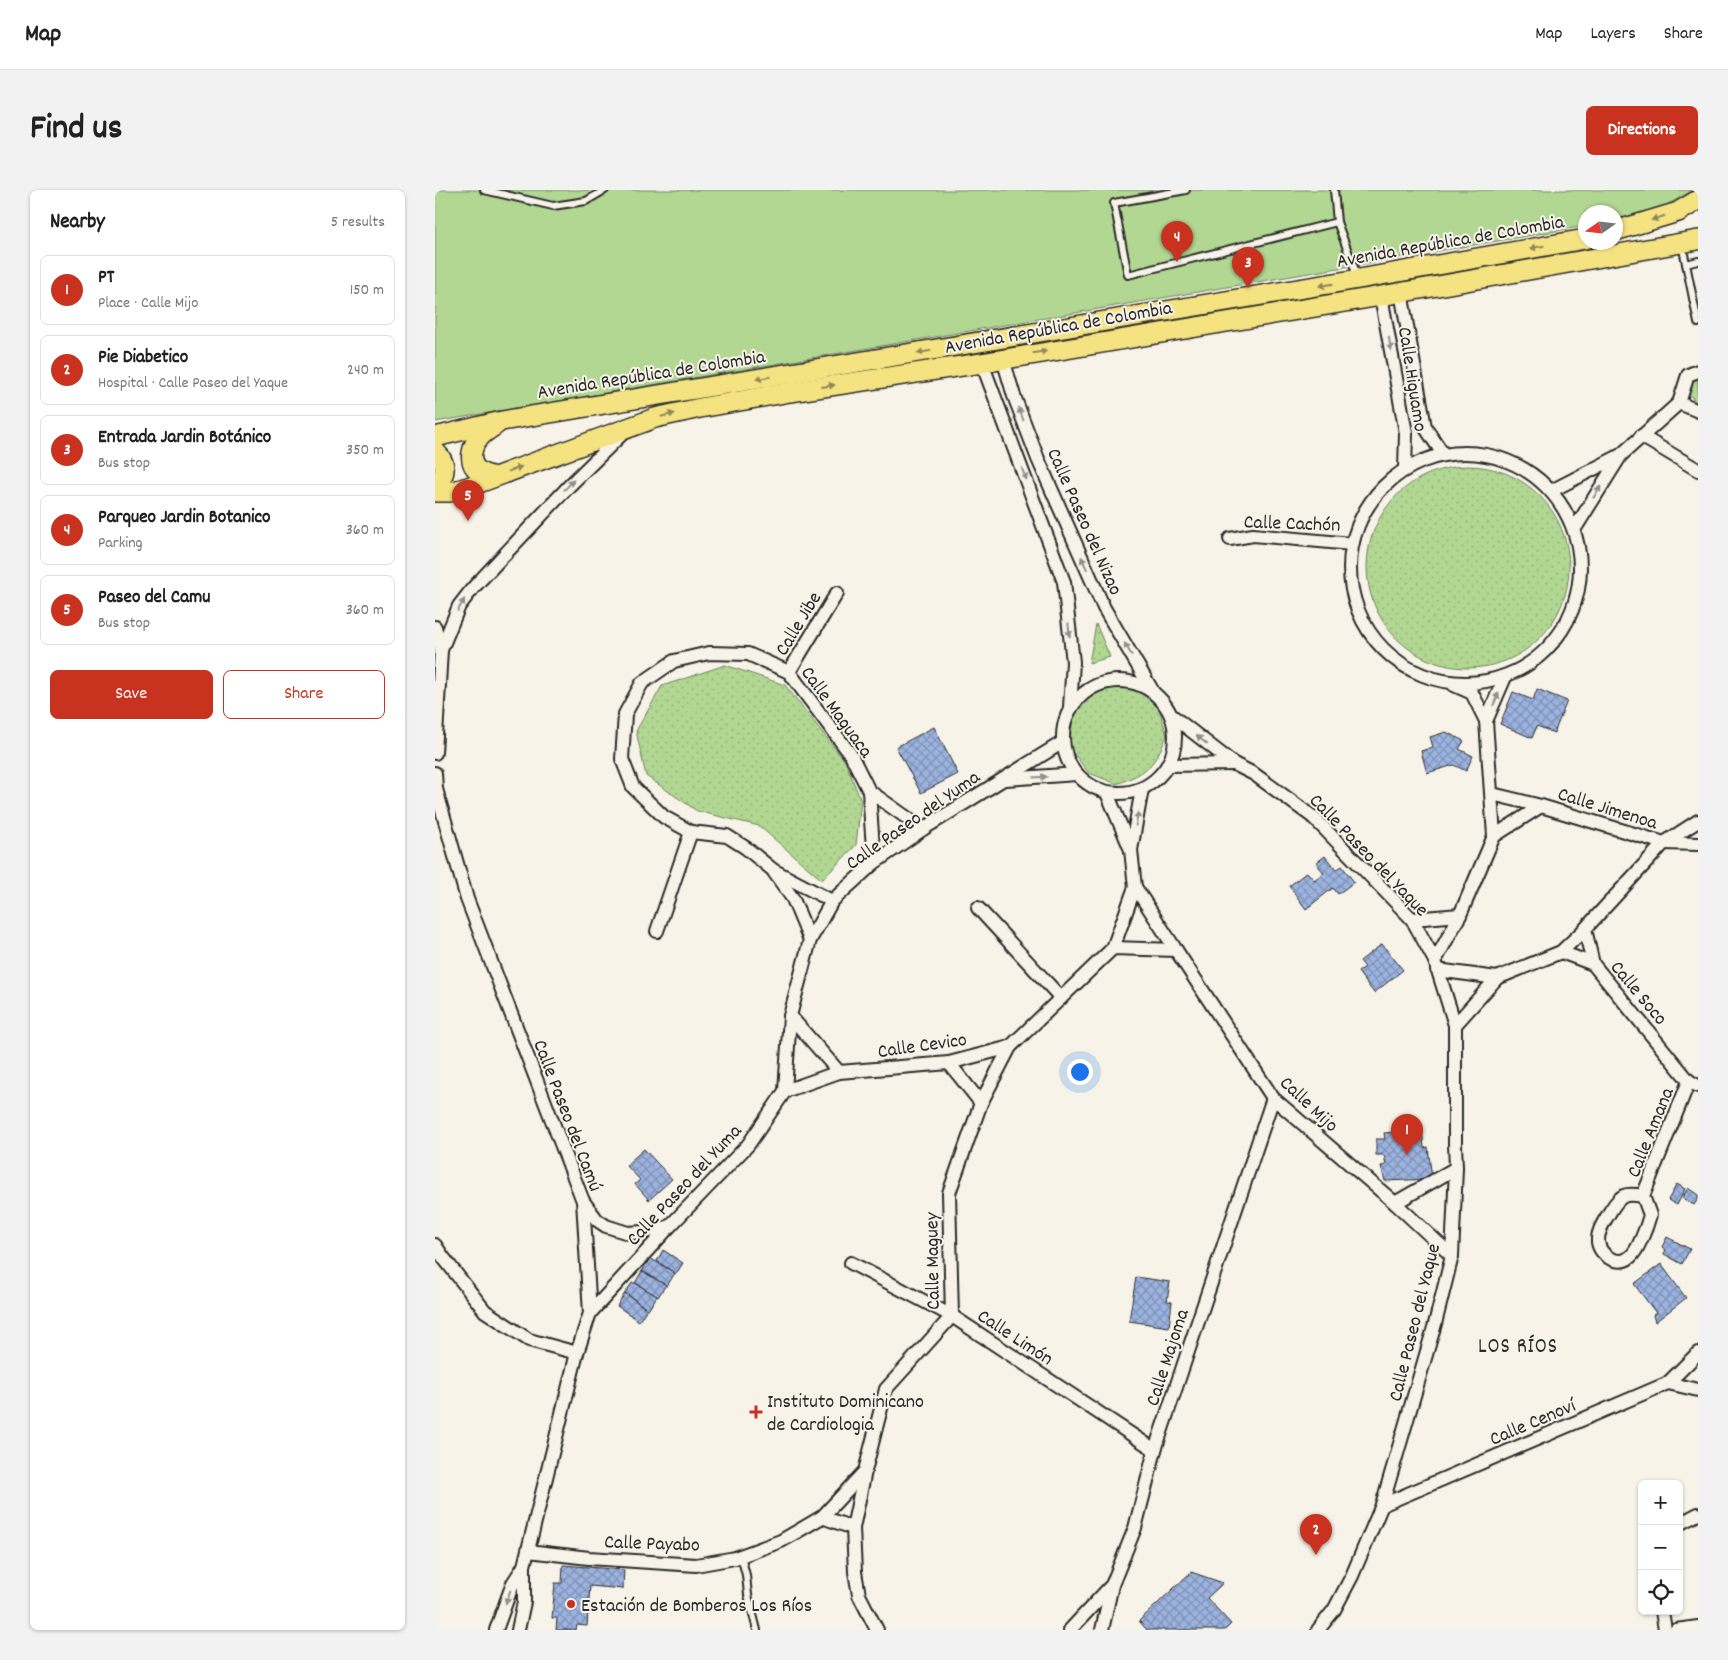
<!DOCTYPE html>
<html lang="en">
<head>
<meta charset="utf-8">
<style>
  body { margin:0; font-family:Dekko,sans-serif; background:#f2f2f2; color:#222 }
  .controls { position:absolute; right:15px; bottom:15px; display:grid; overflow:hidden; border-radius:8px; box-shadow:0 1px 4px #0004 }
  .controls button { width:45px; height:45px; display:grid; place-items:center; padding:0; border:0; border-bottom:1px solid #e0e0e0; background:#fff; color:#222; font:25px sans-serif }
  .compass { position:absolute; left:1143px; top:15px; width:45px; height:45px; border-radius:50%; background:#fff; box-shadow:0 1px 4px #0004; rotate:256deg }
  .you { position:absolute; left:644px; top:881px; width:18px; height:18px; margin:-12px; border:4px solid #fff; border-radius:50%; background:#1a73e8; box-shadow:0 0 0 8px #1a73e833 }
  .badge { display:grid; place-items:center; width:32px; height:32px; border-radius:50%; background:#c8321e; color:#fff; font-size:16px; font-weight:700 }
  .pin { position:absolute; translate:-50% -41px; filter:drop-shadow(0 1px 2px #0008) }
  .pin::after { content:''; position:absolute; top:26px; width:18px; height:15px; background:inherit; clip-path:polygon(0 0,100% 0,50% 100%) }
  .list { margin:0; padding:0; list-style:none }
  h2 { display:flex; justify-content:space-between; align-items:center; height:65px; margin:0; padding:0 20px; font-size:21px }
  h2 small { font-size:16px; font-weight:400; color:#767676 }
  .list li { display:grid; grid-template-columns:32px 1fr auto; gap:15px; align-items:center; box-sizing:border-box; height:70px; margin:0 10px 10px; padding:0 10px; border:1px solid #e0e0e0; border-radius:8px }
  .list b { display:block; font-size:19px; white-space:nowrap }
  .list p { margin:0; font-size:16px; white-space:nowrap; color:#767676 }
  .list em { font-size:16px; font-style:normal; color:#767676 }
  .actions { display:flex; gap:10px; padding:15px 20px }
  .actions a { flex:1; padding:11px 0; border:1px solid #c8321e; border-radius:8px; text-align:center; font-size:18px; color:#c8321e }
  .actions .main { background:#c8321e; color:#fff }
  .icon { flex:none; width:28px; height:28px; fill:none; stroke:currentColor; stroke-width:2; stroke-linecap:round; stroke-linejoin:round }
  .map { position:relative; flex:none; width:1263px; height:1440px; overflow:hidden; border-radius:8px }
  header { display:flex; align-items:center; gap:30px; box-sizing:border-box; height:70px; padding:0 25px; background:#fff; border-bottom:1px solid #e0e0e0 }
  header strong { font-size:24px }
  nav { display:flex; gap:28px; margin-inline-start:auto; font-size:18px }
  .intro { display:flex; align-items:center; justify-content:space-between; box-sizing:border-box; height:120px; padding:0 30px }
  h1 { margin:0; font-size:35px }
  .button { padding:12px 22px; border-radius:8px; background:#c8321e; color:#fff; font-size:18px; font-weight:700 }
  main { display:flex; gap:30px; padding:0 30px }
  aside { flex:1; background:#fff; border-radius:8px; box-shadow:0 1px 4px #0004 }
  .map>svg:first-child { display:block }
  .park { fill:url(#park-dots); stroke:#6e815e }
  .garden { fill:#b1d792; stroke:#6e815e }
  .building { fill:url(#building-cross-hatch); stroke:#2b2b2b }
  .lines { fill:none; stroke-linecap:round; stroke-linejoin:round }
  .service-casing { stroke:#2b2b2b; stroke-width:10 }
  .minor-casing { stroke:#2b2b2b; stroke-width:16 }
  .primary-casing { stroke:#2b2b2b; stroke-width:22 }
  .service { stroke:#f7f3e8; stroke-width:6 }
  .minor { stroke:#f7f3e8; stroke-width:12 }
  .primary { stroke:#f5e382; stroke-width:19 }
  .oneway { fill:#908756 }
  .oneway2 { fill:#918f8a }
  .poi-dot { fill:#c8321e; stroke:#f7f3e8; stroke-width:2 }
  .labels { text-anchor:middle; stroke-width:4; stroke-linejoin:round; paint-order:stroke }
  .street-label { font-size:20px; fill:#2b2b2b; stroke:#f7f3e8 }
  .poi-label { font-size:20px; fill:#2b2b2b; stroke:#f7f3e8; text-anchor:start }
  .neighbourhood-label { font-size:21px; letter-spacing:1px; fill:#2b2b2b; stroke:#f7f3e8 }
</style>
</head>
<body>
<header>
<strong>Map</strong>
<nav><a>Map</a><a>Layers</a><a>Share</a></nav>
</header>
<div class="intro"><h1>Find us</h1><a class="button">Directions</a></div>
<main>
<aside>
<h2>Nearby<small>5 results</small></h2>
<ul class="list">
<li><span class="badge">1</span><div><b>PT</b><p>Place · Calle Mijo</p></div><em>150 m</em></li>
<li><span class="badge">2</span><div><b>Pie Diabetico</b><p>Hospital · Calle Paseo del Yaque</p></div><em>240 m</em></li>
<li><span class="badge">3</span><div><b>Entrada Jardin Botánico</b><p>Bus stop</p></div><em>350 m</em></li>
<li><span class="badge">4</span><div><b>Parqueo Jardin Botanico</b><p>Parking</p></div><em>360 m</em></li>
<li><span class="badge">5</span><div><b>Paseo del Camu</b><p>Bus stop</p></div><em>360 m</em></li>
</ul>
<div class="actions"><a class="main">Save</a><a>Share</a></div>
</aside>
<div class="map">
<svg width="1263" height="1440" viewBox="0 0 1263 1440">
  <defs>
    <pattern id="park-dots" width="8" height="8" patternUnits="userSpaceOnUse" patternTransform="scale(1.25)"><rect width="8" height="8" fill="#b1d792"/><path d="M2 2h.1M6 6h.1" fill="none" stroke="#98b97e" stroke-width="1.8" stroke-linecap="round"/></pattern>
    <pattern id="building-cross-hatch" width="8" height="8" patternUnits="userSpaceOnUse" patternTransform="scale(1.25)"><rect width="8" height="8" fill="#9cb3e0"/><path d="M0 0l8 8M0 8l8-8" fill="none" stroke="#7f92b6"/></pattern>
  </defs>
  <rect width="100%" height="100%" fill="#f7f3e8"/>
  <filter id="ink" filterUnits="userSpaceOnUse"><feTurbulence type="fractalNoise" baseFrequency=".02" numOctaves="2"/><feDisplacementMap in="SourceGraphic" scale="10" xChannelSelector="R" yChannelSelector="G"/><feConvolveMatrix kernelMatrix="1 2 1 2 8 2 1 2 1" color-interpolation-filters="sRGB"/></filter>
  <g filter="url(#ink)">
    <!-- park -->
    <g class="park">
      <polygon points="1260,187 1263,187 1263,215 1253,203"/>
      <circle cx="1033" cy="377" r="101"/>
      <polygon points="661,434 675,467 654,473"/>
      <polygon points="290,475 350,495 410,571 426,611 421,655 387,690 324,636 262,621 211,586 201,541 227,496"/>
      <path d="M671,494L700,497L724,518L732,546C718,577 714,581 682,594L654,583L636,560L633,527L650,507Z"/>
    </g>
    <!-- garden -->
    <polygon class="garden" points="0,0 1258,0 1223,20 1181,29 1180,22 1150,22 1150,36 0,232"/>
    <!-- building -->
    <g class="building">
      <polygon points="1102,499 1132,511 1119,543 1102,536 1097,548 1065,534 1078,502 1098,510"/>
      <polygon points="499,537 523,584 486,603 461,557"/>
      <polygon points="1011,542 1029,551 1024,559 1038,566 1031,581 1019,575 992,583 986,561 998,557 995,547"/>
      <polygon points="890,666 901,680 907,676 919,692 903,704 898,698 871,719 854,696 872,682 879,690 889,683 881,673"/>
      <polygon points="947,754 968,780 939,803 923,782 930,777 925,771"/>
      <polygon points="987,939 989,958 993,957 997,989 950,991 946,976 951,975 949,965 941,965 941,949 950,949 949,943"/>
      <polygon points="209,959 237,989 214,1010 200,994 205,990 191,975"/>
      <polygon points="1242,994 1250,999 1242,1015 1233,1010"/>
      <polygon points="1253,998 1263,1005 1263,1009 1259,1015 1247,1008"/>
      <polygon points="1232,1047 1255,1059 1247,1074 1229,1064 1231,1060 1227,1057"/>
      <polygon points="228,1060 248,1073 241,1084 222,1071"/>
      <polygon points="215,1068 240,1083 232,1096 207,1081"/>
      <polygon points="1226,1074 1251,1108 1220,1132 1218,1125 1221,1123 1199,1094"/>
      <polygon points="207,1081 231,1095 223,1107 200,1093"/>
      <polygon points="701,1087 735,1092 732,1111 737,1112 734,1137 694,1131"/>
      <polygon points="197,1093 200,1093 222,1106 214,1119 212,1119 190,1103"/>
      <polygon points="190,1103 212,1119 204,1131 182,1116"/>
      <polygon points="128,1375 189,1380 188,1399 155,1396 152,1436 142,1435 141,1440 121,1440 122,1428 117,1428 120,1393 127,1393"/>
      <polygon points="756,1382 788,1393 772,1408 796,1434 790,1440 712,1440 704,1431"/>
    </g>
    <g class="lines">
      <defs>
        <g id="service">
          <polyline points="49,0 118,16 151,11 170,0"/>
          <polyline points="751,0 679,13 693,85 902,32"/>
          <polyline points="899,0 902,32 923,88"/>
          <polyline points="1247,54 1263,133"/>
          <polyline points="1251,74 1263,71"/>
          <polyline points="306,1366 311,1385 313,1405 322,1440"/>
        </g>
        <g id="minor">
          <polyline points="966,102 990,237 1008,264"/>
          <polyline points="946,106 971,243 970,279"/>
          <polyline points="568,169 579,206 603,269 669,418 717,500"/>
          <polyline points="547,173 629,392 638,472 635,517"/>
          <polyline points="1244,213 1263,221"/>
          <polyline points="1206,246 1263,280"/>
          <circle cx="1030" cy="378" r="115"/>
          <polyline points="1116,301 1186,265"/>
          <polyline points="1139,340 1186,265 1244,213 1253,185 1263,181"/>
          <polyline points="795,349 818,345 917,354"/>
          <polyline points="0,437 6,460 0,563"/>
          <polyline points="6,460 24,416 38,398 136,294 189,242"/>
          <polyline points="354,482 402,403"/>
          <circle cx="684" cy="547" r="56"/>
          <polyline points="736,525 799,574 819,584 878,627 977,729 1000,771 1020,835 1020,954 1021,978 1017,1066 1000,1134 947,1315 917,1386 899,1420 883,1440"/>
          <polyline points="1051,531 1070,487"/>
          <polyline points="733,575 799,574"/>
          <polyline points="0,583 1,599 32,709 148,1011 155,1123 142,1163 89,1376 89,1412 83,1440"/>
          <polyline points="571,589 642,584"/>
          <polyline points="434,601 488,639"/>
          <polyline points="1057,604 1106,616 1229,653 1263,654"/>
          <polyline points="1059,646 1106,616"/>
          <polyline points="696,660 707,599"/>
          <polyline points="339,682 358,709 375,750"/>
          <polyline points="397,711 338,680 311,658 292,646 256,642 229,627 198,597 187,569 190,524 207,493 239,471 274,463 313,464 354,482 416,565 434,601 439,673"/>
          <polyline points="543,718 626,808"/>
          <polyline points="977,729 1025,725 1059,646 1051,531 1037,503 1019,495"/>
          <polyline points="1150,739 1158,774 1254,891 1263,896"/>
          <polyline points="222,741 256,642"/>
          <polyline points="678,758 700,697"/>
          <polyline points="741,760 838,908 960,1013 1017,1066"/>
          <polyline points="1126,762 1158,774"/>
          <polyline points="1000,771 1025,725"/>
          <polyline points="1002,780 1062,788"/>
          <polyline points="355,826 404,882"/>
          <polyline points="1020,835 1062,788 1126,762 1150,739 1229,653 1263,631"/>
          <polyline points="514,873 546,913"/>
          <polyline points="350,901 404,882 514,873 575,857"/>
          <path d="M1208,1006L1215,1025C1212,1036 1203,1061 1195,1067C1183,1077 1165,1066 1163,1052C1162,1040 1171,1029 1176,1020C1186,1004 1190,1003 1208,1006L1254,891"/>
          <polyline points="148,1011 162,1030 171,1036 193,1043 207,1042 234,1037"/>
          <polyline points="960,1013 1021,978"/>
          <polyline points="0,1055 8,1067 50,1121 94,1150 142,1163"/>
          <polyline points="416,1073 517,1126 720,1260"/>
          <polyline points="155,1123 234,1037 313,955 350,901 355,826 375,750 397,711 439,673 488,639 628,552"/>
          <polyline points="1233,1193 1263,1163"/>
          <polyline points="947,1315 1233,1193 1263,1200"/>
          <polyline points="387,1327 418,1338"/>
          <polyline points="1244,1334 1263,1324"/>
          <polyline points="93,1361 154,1368 261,1375 300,1368 346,1351 387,1327 430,1281"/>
          <polyline points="1227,1421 1230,1440"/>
          <polyline points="61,1440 78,1393 89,1376"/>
          <polyline points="442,1440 424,1405 420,1382 418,1338 430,1281 451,1199 517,1126 514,1003 546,913 575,857 678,758 741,760 700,697 696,660 672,603"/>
          <polyline points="635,1440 675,1397"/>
          <polyline points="667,1440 677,1395 700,1338 720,1260 838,908"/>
          <polyline points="1241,1440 1263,1437"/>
        </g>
        <g id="primary">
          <polyline points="1180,41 1243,22 1263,10"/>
          <polyline points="0,247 67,231 924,89 1150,49"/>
          <path d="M0,261C13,274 12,284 0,297"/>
          <path d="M59,287C54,285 48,284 44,281C32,273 36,255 46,246C50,242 57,238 62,234"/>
          <polyline points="0,302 15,302 33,297 220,228 265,218 355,202 547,173 946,106 1263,50"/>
        </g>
      </defs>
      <!-- service casing -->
      <use href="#service" class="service-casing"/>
      <!-- minor casing -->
      <use href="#minor" class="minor-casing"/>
      <!-- primary casing -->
      <use href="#primary" class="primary-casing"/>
      <!-- service -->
      <use href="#service" class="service"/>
      <!-- minor -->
      <use href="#minor" class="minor"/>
      <!-- primary -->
      <use href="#primary" class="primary"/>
    </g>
    <!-- one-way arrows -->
    <defs><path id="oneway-solid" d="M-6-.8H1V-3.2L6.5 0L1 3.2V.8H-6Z" transform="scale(1.25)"/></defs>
    <g class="oneway">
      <use href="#oneway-solid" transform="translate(1223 28) rotate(162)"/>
      <use href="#oneway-solid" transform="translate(1102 57) rotate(170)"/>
      <use href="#oneway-solid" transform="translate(891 95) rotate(171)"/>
      <use href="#oneway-solid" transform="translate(489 162) rotate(171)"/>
      <use href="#oneway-solid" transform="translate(605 162) rotate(-10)"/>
      <use href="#oneway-solid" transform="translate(328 188) rotate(171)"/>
      <use href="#oneway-solid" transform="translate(393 196) rotate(-9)"/>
      <use href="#oneway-solid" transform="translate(233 225) rotate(-13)"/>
      <use href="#oneway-solid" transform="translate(80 279) rotate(-20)"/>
    </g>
    <g class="oneway2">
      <use href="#oneway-solid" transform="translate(955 154) rotate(80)"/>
      <use href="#oneway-solid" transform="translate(586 224) rotate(-111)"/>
      <use href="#oneway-solid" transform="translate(589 284) rotate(69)"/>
      <use href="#oneway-solid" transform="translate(134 295) rotate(-46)"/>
      <use href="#oneway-solid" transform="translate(1162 302) rotate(-58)"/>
      <use href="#oneway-solid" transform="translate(649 373) rotate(-114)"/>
      <use href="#oneway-solid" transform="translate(26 415) rotate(-60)"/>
      <use href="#oneway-solid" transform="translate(634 440) rotate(84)"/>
      <use href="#oneway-solid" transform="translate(693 459) rotate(-121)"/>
      <use href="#oneway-solid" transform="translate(1061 509) rotate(-67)"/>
      <use href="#oneway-solid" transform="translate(767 550) rotate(-141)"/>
      <use href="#oneway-solid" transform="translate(605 587) rotate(-4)"/>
      <use href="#oneway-solid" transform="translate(702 629) rotate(-79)"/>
      <use href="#oneway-solid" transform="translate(73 1407) rotate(110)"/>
    </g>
  </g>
  <!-- markers -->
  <g class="poi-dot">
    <path d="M318.5 1214.5h5v5h5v5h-5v5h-5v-5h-5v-5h5z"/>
    <circle cx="136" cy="1414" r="5"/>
  </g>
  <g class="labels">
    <!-- street labels -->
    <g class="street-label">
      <text transform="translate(1015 50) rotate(-10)" y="7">Avenida República de Colombia</text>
      <text transform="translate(623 136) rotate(-10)" y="7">Avenida República de Colombia</text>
      <text transform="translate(216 183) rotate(-9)" y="7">Avenida República de Colombia</text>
      <text transform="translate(979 189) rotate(81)" y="7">Calle Higuamo</text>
      <text transform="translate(651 331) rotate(66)" y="7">Calle Paseo del Nizao</text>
      <text transform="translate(857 332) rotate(2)" y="7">Calle Cachón</text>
      <text transform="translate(362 433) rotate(-59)" y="7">Calle Jibe</text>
      <text transform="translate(403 521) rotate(54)" y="7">Calle Maguaca</text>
      <text transform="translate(1173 617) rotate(17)" y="7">Calle Jimenoa</text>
      <text transform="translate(477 629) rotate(-35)" y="7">Calle Paseo del Yuma</text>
      <text transform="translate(935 664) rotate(46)" y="7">Calle Paseo del Yaque</text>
      <text transform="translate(1205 802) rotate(50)" y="7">Calle Soco</text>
      <text transform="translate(487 854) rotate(-8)" y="7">Calle Cevico</text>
      <text transform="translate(875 913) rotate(43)" y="7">Calle Mijo</text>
      <text transform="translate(134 925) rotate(69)" y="7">Calle Paseo del Camú</text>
      <text transform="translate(1214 942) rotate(-68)" y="7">Calle Amana</text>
      <text transform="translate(248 994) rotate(-47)" y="7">Calle Paseo del Yuma</text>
      <text transform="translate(496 1071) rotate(-91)" y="7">Calle Maguey</text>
      <text transform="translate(978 1132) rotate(-76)" y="7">Calle Paseo del Yaque</text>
      <text transform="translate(581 1146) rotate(33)" y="7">Calle Limón</text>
      <text transform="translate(731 1167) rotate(-72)" y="7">Calle Majoma</text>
      <text transform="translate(1097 1231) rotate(-23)" y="7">Calle Cenoví</text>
      <text transform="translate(217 1352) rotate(2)" y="7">Calle Payabo</text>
    </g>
    <!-- poi labels -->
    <g class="poi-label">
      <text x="332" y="1217">Instituto Dominicano<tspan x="332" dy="23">de Cardiologia</tspan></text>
      <text x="146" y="1421">Estación de Bomberos Los Ríos</text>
    </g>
    <!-- neighbourhood labels -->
    <g class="neighbourhood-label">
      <text x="1083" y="1162">LOS RÍOS</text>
    </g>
  </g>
</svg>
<div class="controls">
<button>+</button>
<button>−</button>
<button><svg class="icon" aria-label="locate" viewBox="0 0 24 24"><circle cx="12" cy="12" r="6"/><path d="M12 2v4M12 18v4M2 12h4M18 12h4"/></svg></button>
</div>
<svg class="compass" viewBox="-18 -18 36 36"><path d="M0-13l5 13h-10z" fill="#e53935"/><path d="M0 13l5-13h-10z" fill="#767676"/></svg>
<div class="you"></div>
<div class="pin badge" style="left:972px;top:965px">1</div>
<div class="pin badge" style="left:881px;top:1365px">2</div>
<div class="pin badge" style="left:813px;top:98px">3</div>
<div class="pin badge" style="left:742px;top:72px">4</div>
<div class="pin badge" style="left:33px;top:331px">5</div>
</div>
</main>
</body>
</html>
